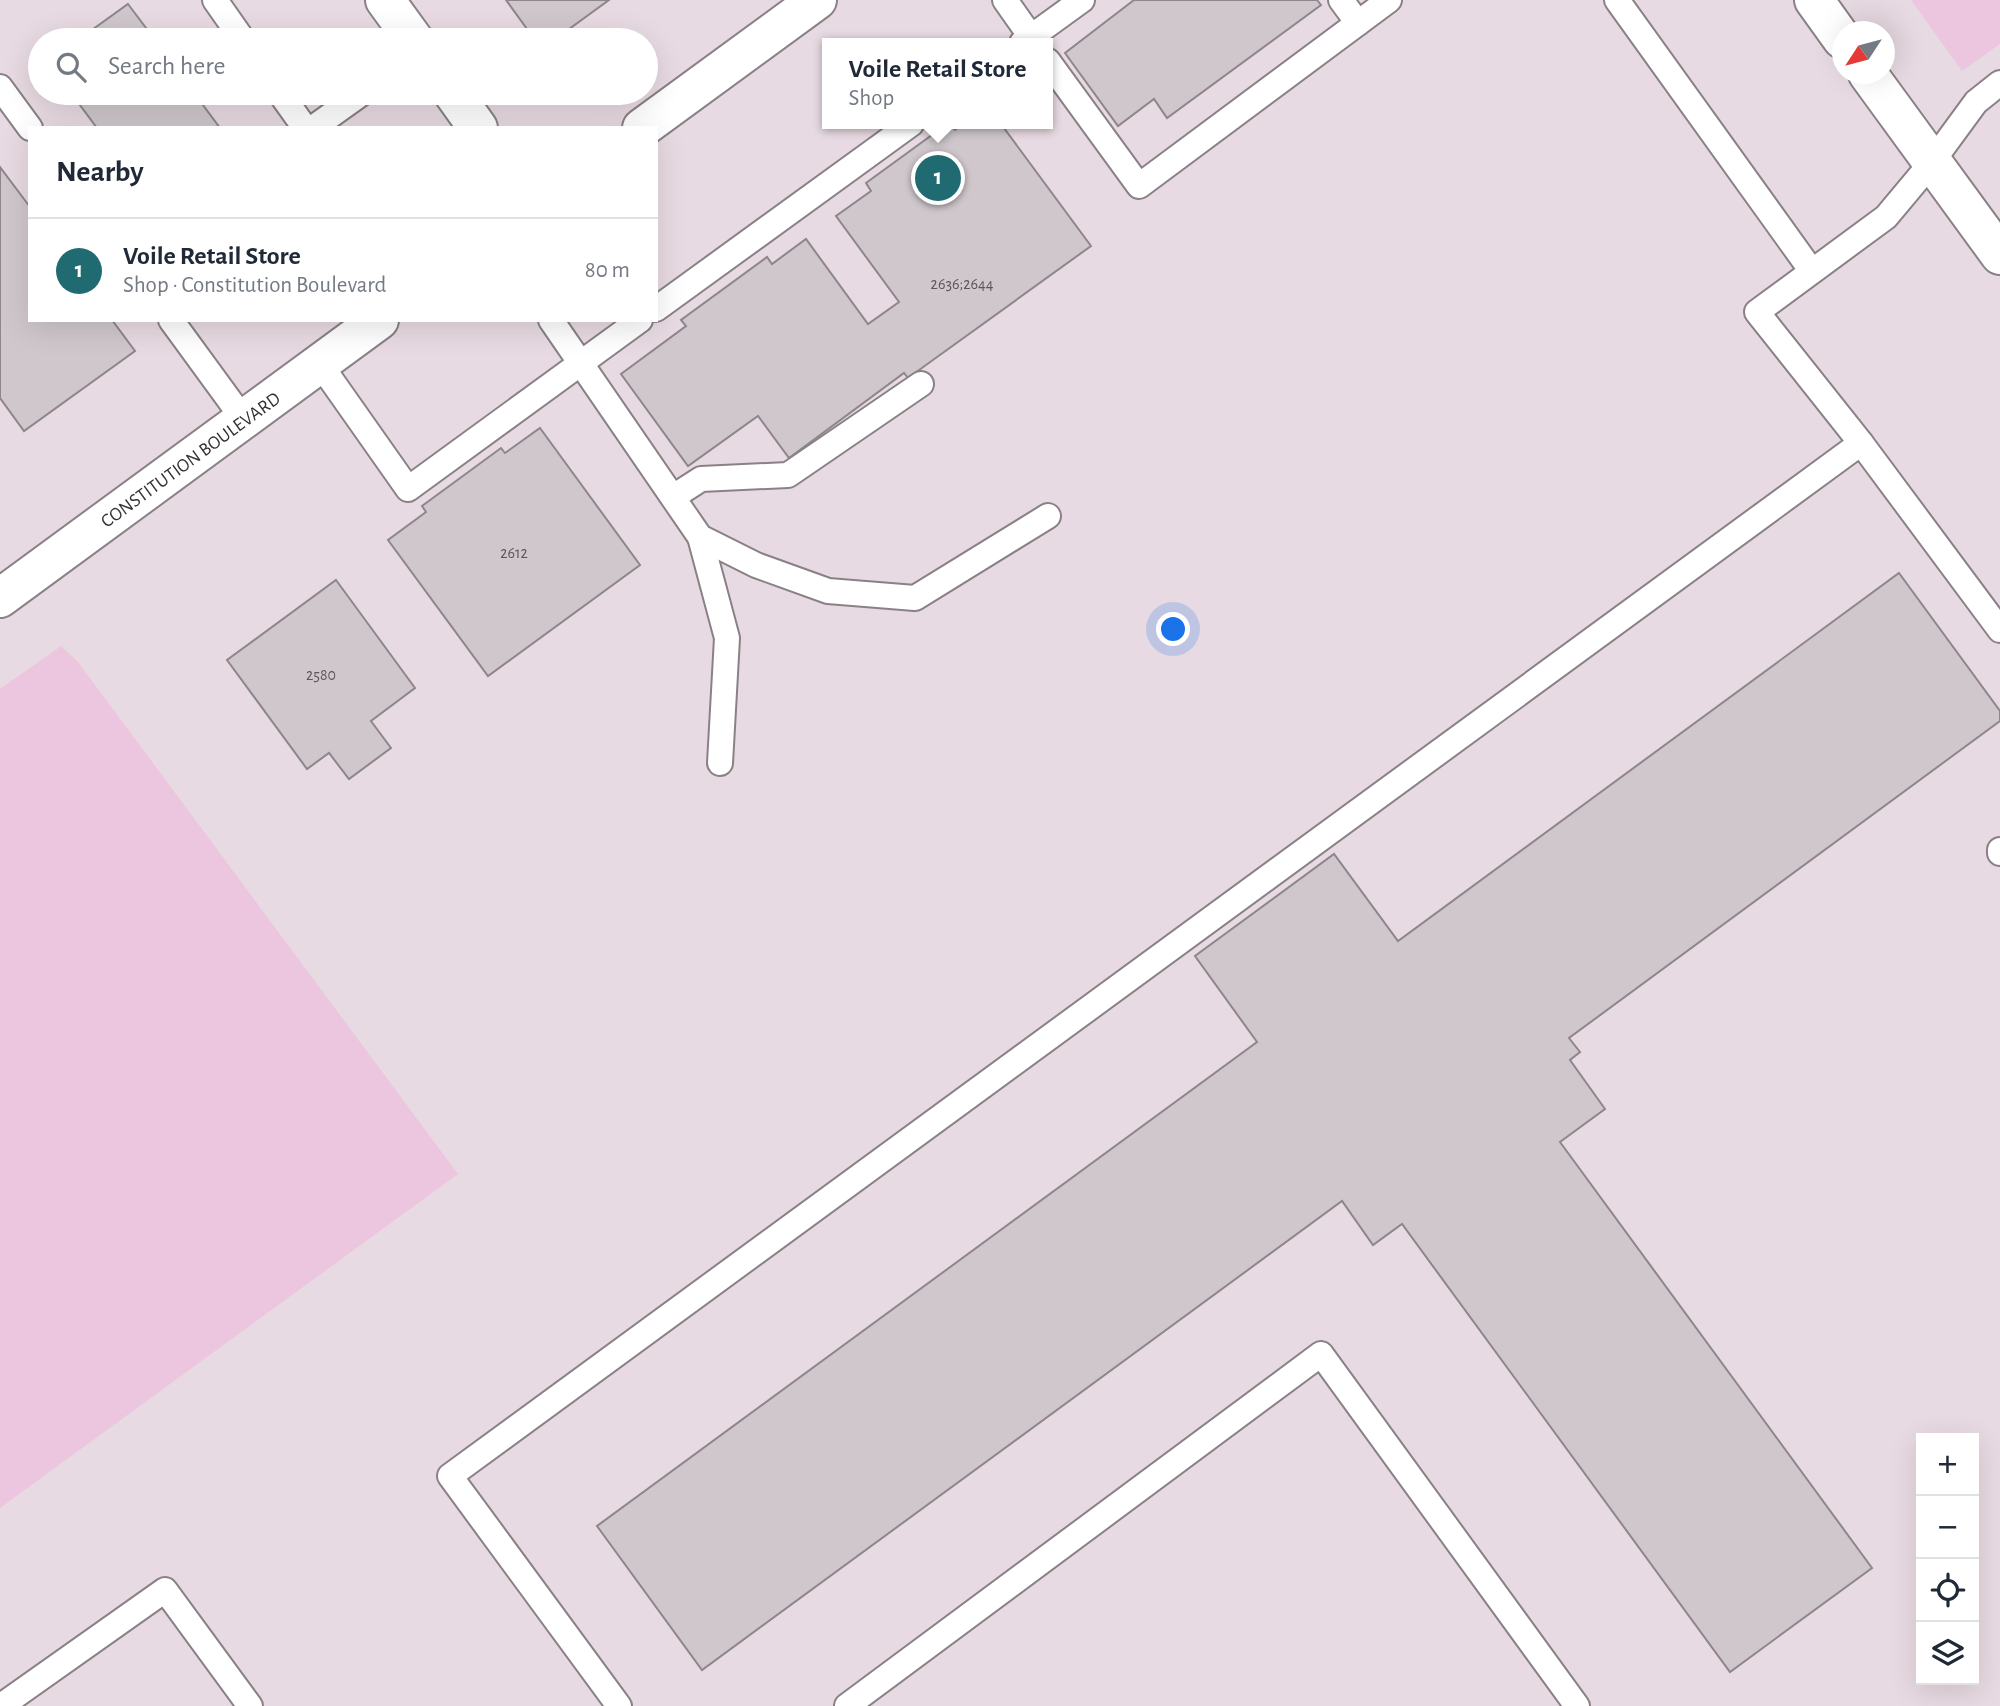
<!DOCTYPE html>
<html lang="en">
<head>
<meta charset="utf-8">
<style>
  body { margin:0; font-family:"Alegreya Sans",sans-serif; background:#f2f2f3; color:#1f2937 }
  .controls { position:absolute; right:21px; bottom:21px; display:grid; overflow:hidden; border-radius:0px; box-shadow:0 7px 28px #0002 }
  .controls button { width:63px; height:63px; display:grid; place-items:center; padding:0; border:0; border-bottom:2px solid #e0e1e3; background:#fff; color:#1f2937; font:35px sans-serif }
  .compass { position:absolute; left:1832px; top:21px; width:63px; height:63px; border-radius:50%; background:#fff; box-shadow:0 7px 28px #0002; rotate:234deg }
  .you { position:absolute; left:1174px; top:630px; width:24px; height:24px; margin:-18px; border:5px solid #fff; border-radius:50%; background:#1a73e8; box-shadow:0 0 0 10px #1a73e833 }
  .badge { display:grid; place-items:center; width:46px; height:46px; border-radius:50%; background:#1f6b71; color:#fff; font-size:23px; font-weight:700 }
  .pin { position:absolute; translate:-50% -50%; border:4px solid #fff; box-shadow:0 2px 7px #0006 }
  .popup { position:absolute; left:822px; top:38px; width:231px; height:91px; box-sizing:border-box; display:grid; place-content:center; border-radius:0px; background:#fff; filter:drop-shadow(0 2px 5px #0005); font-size:23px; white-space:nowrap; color:#747a83 }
  .popup b { font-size:26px; color:#1f2937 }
  .popup::after { content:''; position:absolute; left:50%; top:100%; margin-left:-14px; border:14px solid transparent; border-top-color:#fff }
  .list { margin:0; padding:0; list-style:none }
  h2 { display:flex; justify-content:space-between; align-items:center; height:91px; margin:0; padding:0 28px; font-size:30px }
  h2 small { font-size:23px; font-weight:400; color:#747a83 }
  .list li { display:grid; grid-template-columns:46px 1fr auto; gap:21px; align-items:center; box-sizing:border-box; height:105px; padding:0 28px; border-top:2px solid #e0e1e3 }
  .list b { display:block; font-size:26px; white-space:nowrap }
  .list p { margin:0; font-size:23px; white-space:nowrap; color:#747a83 }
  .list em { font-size:23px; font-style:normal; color:#747a83 }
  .icon { flex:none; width:38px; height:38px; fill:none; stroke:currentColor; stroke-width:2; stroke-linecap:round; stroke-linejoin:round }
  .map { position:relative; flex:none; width:2000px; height:1706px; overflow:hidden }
  .search { position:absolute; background:#fff; box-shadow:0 7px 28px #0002; left:28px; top:28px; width:630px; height:77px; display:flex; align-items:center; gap:18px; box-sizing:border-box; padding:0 24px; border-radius:38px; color:#747a83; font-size:26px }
  .panel { position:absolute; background:#fff; box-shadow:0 7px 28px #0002; left:28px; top:126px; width:630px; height:196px; border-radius:0px }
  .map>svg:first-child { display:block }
  .built { fill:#e8dae2; fill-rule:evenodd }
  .green { fill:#ecc6de }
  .building { fill:#cfc7cc; stroke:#8d868a; stroke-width:2 }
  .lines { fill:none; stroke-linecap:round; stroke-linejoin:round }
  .lane-casing { stroke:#898186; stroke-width:28 }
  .street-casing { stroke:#898186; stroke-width:42 }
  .secondary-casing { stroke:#898186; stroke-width:42 }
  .lane { stroke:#fff; stroke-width:24 }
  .street { stroke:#fff; stroke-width:38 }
  .secondary { stroke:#fff; stroke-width:38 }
  .labels { text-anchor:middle; stroke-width:6; stroke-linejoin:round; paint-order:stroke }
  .number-label { font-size:16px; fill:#5b5659 }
  .street-label { font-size:19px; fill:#343133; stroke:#fff }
</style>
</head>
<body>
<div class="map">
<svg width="2000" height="1706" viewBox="0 0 2000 1706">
  <rect width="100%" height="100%" fill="#f1e9ee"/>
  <!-- built -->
  <path class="built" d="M0,0H2000V1706H0ZM1842,32H1884V74H1842ZM40,40H646V93H40ZM828,43H1048V124H828ZM30,128H656V320H30ZM1921,1438H1974V1680H1921Z"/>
  <!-- green -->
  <g class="green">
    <polygon points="1911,0 2000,0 2000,44 1962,71"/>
    <polygon points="61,646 78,662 458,1174 0,1508 0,689"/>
  </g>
  <!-- building -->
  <g class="building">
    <polygon points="506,0 609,0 554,40 535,40"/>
    <polygon points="1134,0 1317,0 1321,5 1167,118 1154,99 1118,126 1065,53"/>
    <polygon points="128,4 155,40 78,40"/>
    <polygon points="71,93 194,93 220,128 97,128"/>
    <polygon points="947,124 950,124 955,130 963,124 1001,124 1091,246 908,378 904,373 789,458 758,416 688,466 621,374 686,326 681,320 767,257 772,264 806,239 868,324 899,302 836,216 871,191 866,183"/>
    <polygon points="0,167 30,207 30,320 112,320 135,351 24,431 0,398"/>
    <polygon points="540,428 640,565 488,676 388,540 426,512 422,506 501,448 505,453"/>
    <polygon points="1899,573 2000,711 2000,721 1569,1038 1580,1052 1570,1060 1605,1109 1560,1142 1872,1568 1730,1672 1402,1224 1373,1245 1342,1201 702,1670 597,1526 1257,1042 1195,956 1334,854 1398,941"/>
    <polygon points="336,580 415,688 371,721 391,748 349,779 329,753 307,769 227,660"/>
  </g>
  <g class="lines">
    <defs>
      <g id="lane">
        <polyline points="215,0 243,40"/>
        <polyline points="1005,0 1031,37 1022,43"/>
        <polyline points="1341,0 1358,23"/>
        <polyline points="1617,0 1811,270"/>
        <polyline points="1036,43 1031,37 1082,0"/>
        <polyline points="1048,61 1139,186 1389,0"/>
        <polyline points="0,87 30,128"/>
        <polyline points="280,93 305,128"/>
        <polyline points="313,128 362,93"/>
        <polyline points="656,309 911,124"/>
        <polyline points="171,320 244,420"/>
        <polyline points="551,320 700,537 756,565 828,591 915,598 1048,516"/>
        <polyline points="320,364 408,489 640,320"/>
        <polyline points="1861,443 2000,630"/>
        <polyline points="673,497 701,479 788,475 921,384"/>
        <polyline points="700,537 727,638 720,763"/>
        <polyline points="2000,850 2000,853"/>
        <polyline points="1,1706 165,1590 250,1706"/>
        <polyline points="619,1706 450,1476 1861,443 1757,312 1886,217 1932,162 1976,102 2000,83"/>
        <polyline points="847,1706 1321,1354 1577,1706"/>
      </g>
      <g id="street">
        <polyline points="385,0 414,40"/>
        <polyline points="453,93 478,128"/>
      </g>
      <g id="secondary">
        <polyline points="1814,0 1842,39"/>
        <polyline points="1868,74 2000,255"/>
        <polyline points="642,128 817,0"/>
        <polyline points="0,598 379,320"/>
      </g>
    </defs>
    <!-- lane casing -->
    <use href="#lane" class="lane-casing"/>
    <!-- street casing -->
    <use href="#street" class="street-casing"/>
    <!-- secondary casing -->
    <use href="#secondary" class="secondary-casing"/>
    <!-- lane -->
    <use href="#lane" class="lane"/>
    <!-- street -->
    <use href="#street" class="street"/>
    <!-- secondary -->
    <use href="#secondary" class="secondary"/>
  </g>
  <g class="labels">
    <!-- number labels -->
    <g class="number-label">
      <text x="962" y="289">2636;2644</text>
      <text x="514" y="558">2612</text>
      <text x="321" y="680">2580</text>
    </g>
    <!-- street labels -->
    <g class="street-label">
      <text transform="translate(190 459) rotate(-36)" y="7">CONSTITUTION BOULEVARD</text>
    </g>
  </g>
</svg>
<div class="controls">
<button>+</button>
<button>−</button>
<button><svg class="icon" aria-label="locate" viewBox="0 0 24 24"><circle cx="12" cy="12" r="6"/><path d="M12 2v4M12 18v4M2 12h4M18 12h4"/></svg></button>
<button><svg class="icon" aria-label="layers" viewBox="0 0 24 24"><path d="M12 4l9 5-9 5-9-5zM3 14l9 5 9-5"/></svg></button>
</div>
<svg class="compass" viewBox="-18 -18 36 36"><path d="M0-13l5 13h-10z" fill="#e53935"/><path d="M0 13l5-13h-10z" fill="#747a83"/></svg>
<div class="you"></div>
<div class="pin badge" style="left:938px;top:178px">1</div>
<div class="popup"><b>Voile Retail Store</b>Shop</div>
<div class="search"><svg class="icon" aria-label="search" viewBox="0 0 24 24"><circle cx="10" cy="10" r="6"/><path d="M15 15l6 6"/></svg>Search here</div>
<section class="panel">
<h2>Nearby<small></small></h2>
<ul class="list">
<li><span class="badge">1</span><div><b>Voile Retail Store</b><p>Shop · Constitution Boulevard</p></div><em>80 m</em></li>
</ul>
</section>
</div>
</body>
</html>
